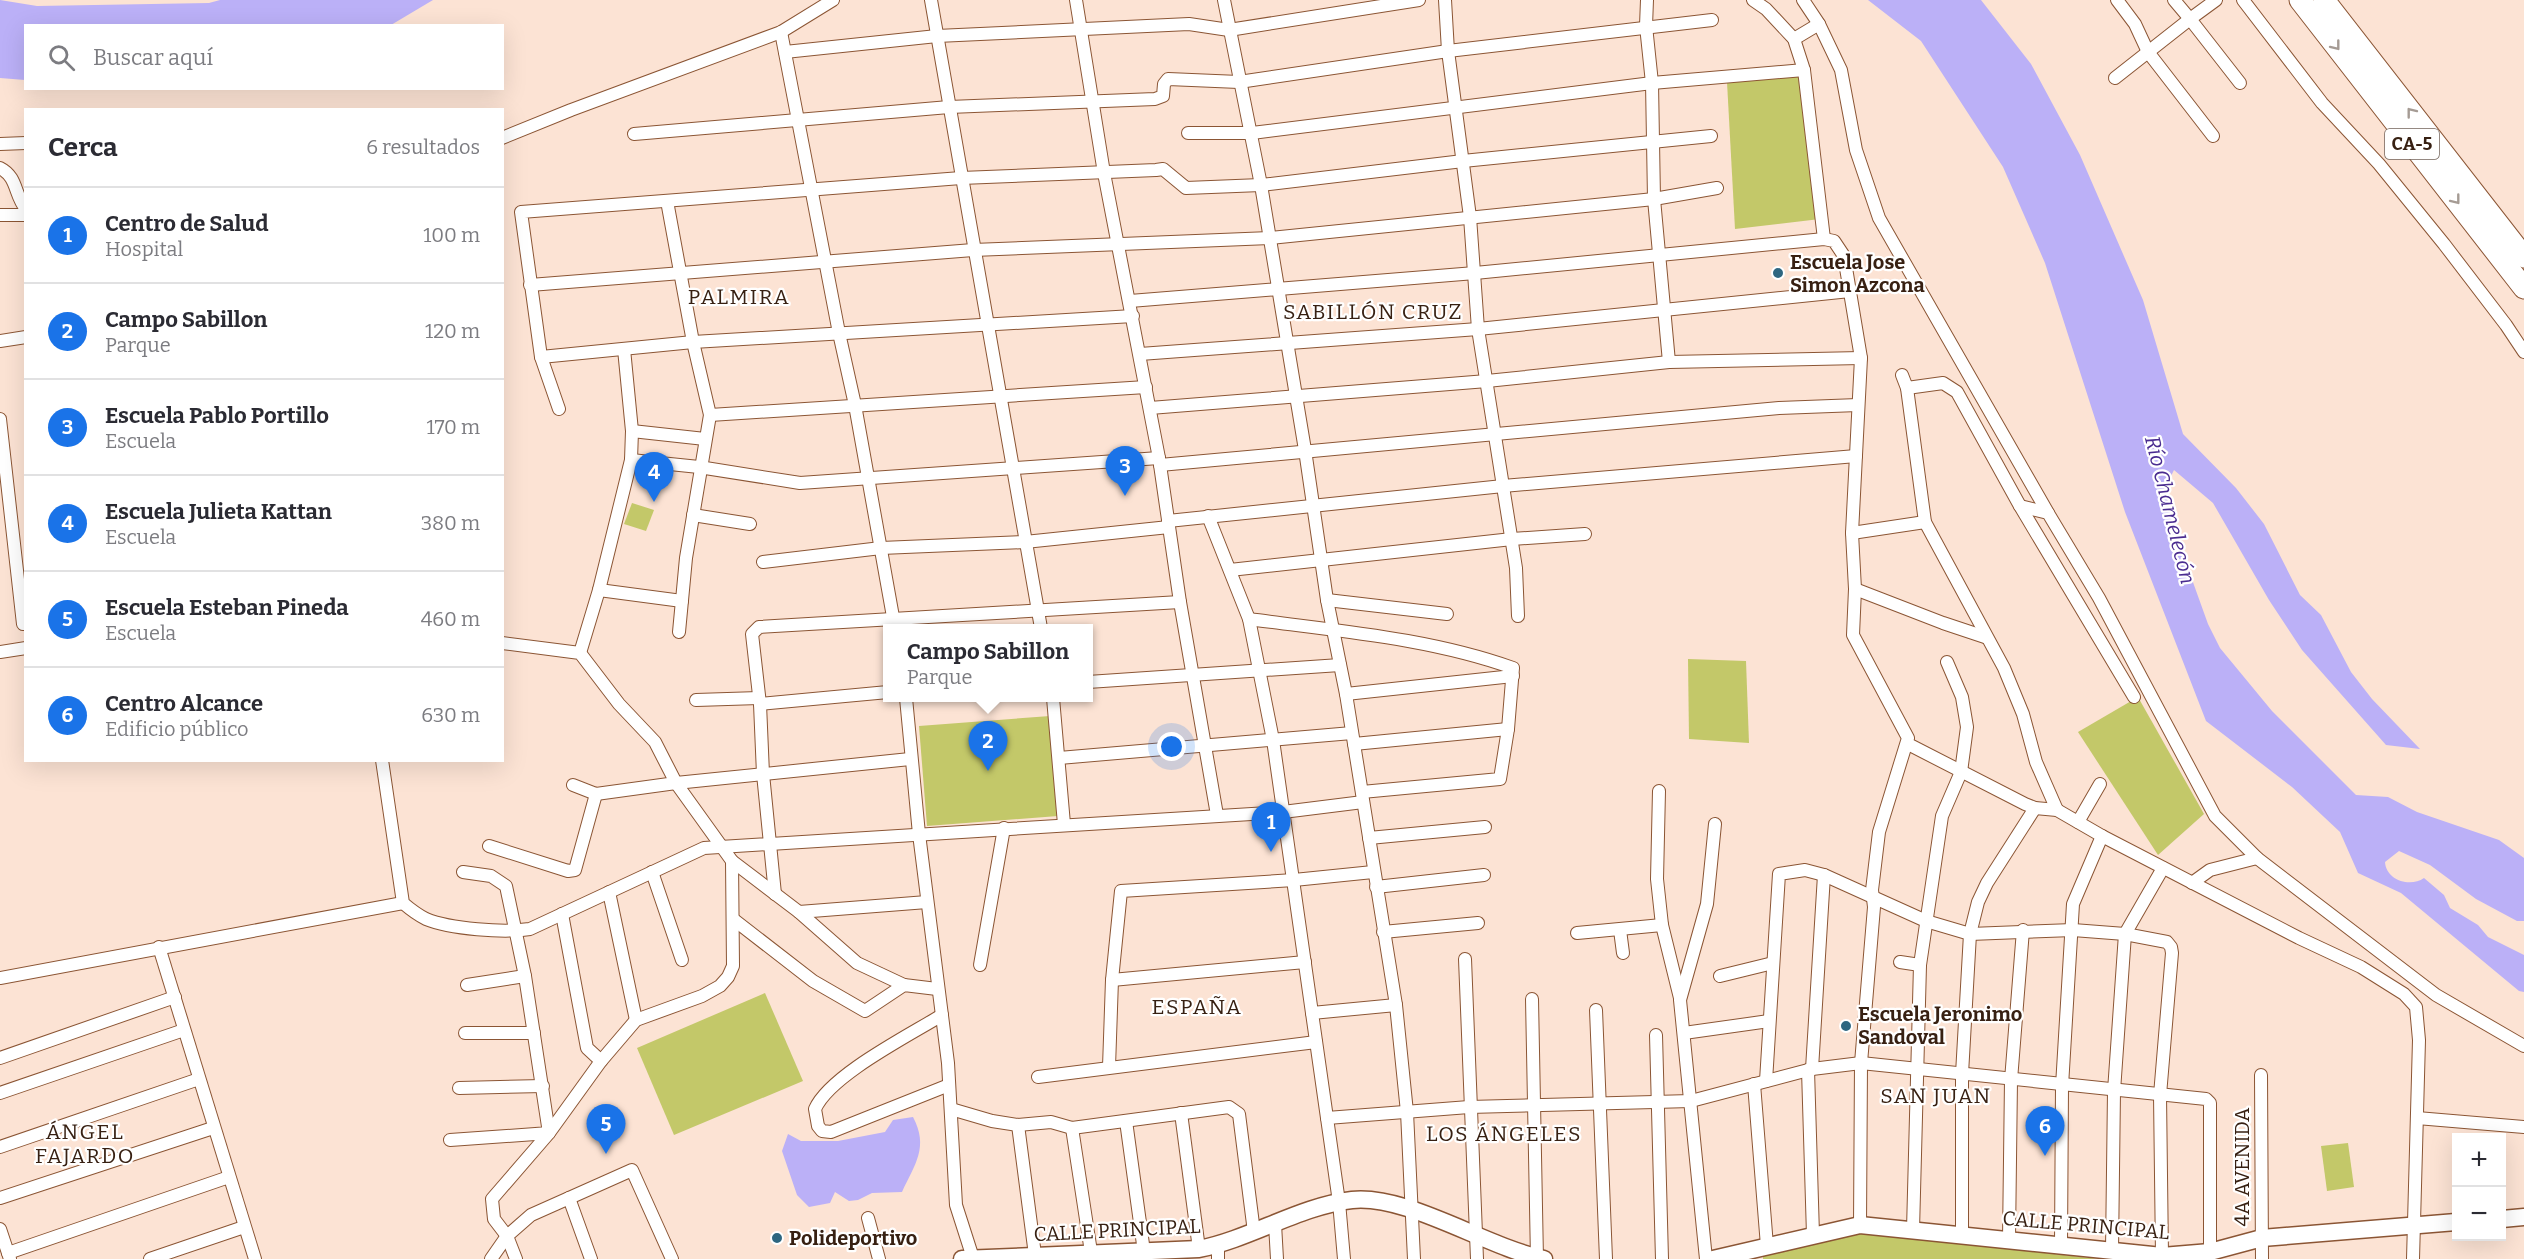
<!DOCTYPE html>
<html lang="es">
<head>
<meta charset="utf-8">
<style>
  body { margin:0; font-family:Bitter,serif; background:#f2f2f3; color:#2b2b33 }
  .controls { position:absolute; right:18px; bottom:18px; display:grid; overflow:hidden; border-radius:0px; box-shadow:0 6px 24px #0002 }
  .controls button { width:54px; height:54px; display:grid; place-items:center; padding:0; border:0; border-bottom:2px solid #e1e1e2; background:#fff; color:#2b2b33; font:30px sans-serif }
  .you { position:absolute; left:1172px; top:747px; width:21px; height:21px; margin:-15px; border:4px solid #fff; border-radius:50%; background:#1a73e8; box-shadow:0 0 0 9px #1a73e833 }
  .badge { display:grid; place-items:center; width:39px; height:39px; border-radius:50%; background:#1a73e8; color:#fff; font-size:20px; font-weight:700 }
  .pin { position:absolute; translate:-50% -50px; filter:drop-shadow(0 2px 3px #0008) }
  .pin::after { content:''; position:absolute; top:32px; width:21px; height:18px; background:inherit; clip-path:polygon(0 0,100% 0,50% 100%) }
  .popup { position:absolute; left:883px; top:624px; width:210px; height:78px; box-sizing:border-box; display:grid; place-content:center; border-radius:0px; background:#fff; filter:drop-shadow(0 2px 4px #0005); font-size:20px; white-space:nowrap; color:#7c7c81 }
  .popup b { font-size:22px; color:#2b2b33 }
  .popup::after { content:''; position:absolute; left:50%; top:100%; margin-left:-12px; border:12px solid transparent; border-top-color:#fff }
  .list { margin:0; padding:0; list-style:none }
  h2 { display:flex; justify-content:space-between; align-items:center; height:78px; margin:0; padding:0 24px; font-size:26px }
  h2 small { font-size:20px; font-weight:400; color:#7c7c81 }
  .list li { display:grid; grid-template-columns:39px 1fr auto; gap:18px; align-items:center; box-sizing:border-box; height:96px; padding:0 24px; border-top:2px solid #e1e1e2 }
  .list b { display:block; font-size:22px; white-space:nowrap }
  .list p { margin:0; font-size:20px; white-space:nowrap; color:#7c7c81 }
  .list em { font-size:20px; font-style:normal; color:#7c7c81 }
  .icon { flex:none; width:33px; height:33px; fill:none; stroke:currentColor; stroke-width:2; stroke-linecap:round; stroke-linejoin:round }
  .map { position:relative; flex:none; width:2524px; height:1259px; overflow:hidden }
  .search { position:absolute; background:#fff; box-shadow:0 6px 24px #0002; left:24px; top:24px; width:480px; height:66px; display:flex; align-items:center; gap:15px; box-sizing:border-box; padding:0 21px; border-radius:0px; color:#7c7c81; font-size:22px }
  .panel { position:absolute; background:#fff; box-shadow:0 6px 24px #0002; left:24px; top:108px; width:480px; height:654px; border-radius:0px }
  .map>svg:first-child { display:block }
  .green { fill:#c3c869 }
  .water { fill:#bbb0f7 }
  .lines { fill:none; stroke-linecap:round; stroke-linejoin:round }
  .street-casing { stroke:#8b5534; stroke-width:14 }
  .secondary-casing { stroke:#8b5534; stroke-width:19 }
  .highway-casing { stroke:#8b5534; stroke-width:23 }
  .street { stroke:#fff; stroke-width:12 }
  .secondary { stroke:#fff; stroke-width:16 }
  .highway { stroke:#fff; stroke-width:21 }
  .oneway { stroke:#a59b94 }
  .poi-dot { fill:#2e6680; stroke:#fff; stroke-width:2 }
  .labels { text-anchor:middle; stroke-width:4.5; stroke-linejoin:round; paint-order:stroke }
  .shield { fill:#fff; stroke:#736359; stroke-width:1.5 }
  .shield-label { font-size:18px; font-weight:bold; fill:#372012 }
  .poi-label { font-size:20px; font-weight:bold; fill:#372012; stroke:#fff; text-anchor:start }
  .street-label { font-size:20px; fill:#372012; stroke:#fff }
  .neighbourhood-label { font-size:21px; letter-spacing:1.5px; fill:#372012; stroke:#fff }
  .water-label { font-size:21px; font-style:italic; fill:#4a2c90; stroke:#fff }
</style>
</head>
<body>
<div class="map">
<svg width="2524" height="1259" viewBox="0 0 2524 1259">
  <rect width="100%" height="100%" fill="#fce3d4"/>
  <!-- green -->
  <g class="green">
    <polygon points="1798,75 1820,219 1735,229 1727,82"/>
    <polygon points="632,503 654,510 646,531 624,524"/>
    <polygon points="1688,659 1746,661 1749,743 1689,739"/>
    <polygon points="2138,697 2204,814 2158,855 2078,732"/>
    <polygon points="1050,716 1058,816 927,826 919,726"/>
    <polygon points="765,993 803,1081 674,1135 637,1048"/>
    <polygon points="2348,1143 2354,1187 2327,1191 2321,1146"/>
    <polygon points="1860,1232 2099,1259 1763,1259 1763,1256"/>
  </g>
  <!-- water -->
  <g class="water">
    <polygon points="0,0 37,6 209,3 220,0 433,0 391,25 26,26 25,80 0,78"/>
    <path d="M1868,0H1981L2031,64L2080,155L2143,300L2183,434L2236,488L2264,524L2300,595L2321,615L2351,672L2372,699L2420,749L2386,745L2302,650L2269,600L2213,503L2174,470L2166,486L2168,506L2176,535L2208,624L2220,648L2272,711L2356,795L2388,797L2417,812L2499,840L2524,858V921H2517L2476,899L2430,865L2399,851L2385,862C2386,880 2410,888 2424,878L2444,895L2450,908L2478,925L2488,937L2524,955V992L2519,991L2401,893L2358,873L2340,832L2292,787L2206,721L2125,512L2045,263L2003,167L1921,41Z"/>
    <path d="M913,1117C929,1147 915,1164 902,1192L872,1193L858,1200L849,1201L835,1192L830,1203L809,1207L797,1195L782,1151L788,1134L801,1141H838L885,1132L893,1120Z"/>
  </g>
  <g class="lines">
    <defs>
      <g id="street">
        <polyline points="931,0 1041,628"/>
        <polyline points="1076,0 1104,173 1159,458 1180,602 1217,815"/>
        <polyline points="1224,0 1261,185 1305,450 1327,600 1346,694 1396,1005 1407,1112 1414,1259"/>
        <polyline points="1445,0 1448,51 1470,217 1478,329 1516,568 1518,616"/>
        <polyline points="1647,0 1646,26 1652,83 1654,199 1669,362"/>
        <polyline points="1753,0 1766,9 1794,39 1804,70 1824,239"/>
        <polyline points="1803,0 1819,24"/>
        <polyline points="2117,0 2135,24 2148,52 2213,136"/>
        <polyline points="2174,0 2190,19 2216,0"/>
        <polyline points="2243,0 2322,103 2379,164 2444,244 2506,325 2524,352"/>
        <polyline points="781,32 839,333 855,405 895,628"/>
        <polyline points="1794,39 1819,24 1841,70 1856,150 1879,218 2048,513"/>
        <polyline points="785,52 937,36 1189,24 1229,30 1419,0"/>
        <polyline points="2115,78 2190,19 2240,83"/>
        <polyline points="1188,133 1252,133 1652,83 1804,70"/>
        <polyline points="634,134 949,107 1155,99 1163,96 1164,84 1168,79 1239,82 1448,51 1712,20"/>
        <polyline points="502,138 571,110 781,32 833,0"/>
        <polyline points="0,144 26,143"/>
        <path d="M0,168C18,177 14,195 26,209"/>
        <polyline points="667,201 693,342 710,415 686,558 679,632"/>
        <polyline points="0,215 26,215"/>
        <polyline points="530,285 973,250 1270,238 1654,199 1717,188"/>
        <polyline points="1130,301 1475,273 1824,239 1834,241 1844,256 1861,358 1852,533 1855,589 1853,635 1908,738 1879,832 1872,890 1874,907 1861,1063 1860,1225"/>
        <polyline points="0,341 26,337"/>
        <polyline points="1140,354 1478,329 1850,291"/>
        <polyline points="541,357 693,342 1133,316"/>
        <polyline points="1902,375 1907,388 1925,522 2004,668 2023,714 2036,762 2057,810"/>
        <polyline points="1907,388 1943,383 1957,392 2020,506 2134,697"/>
        <polyline points="1150,408 1487,381 1669,362 1861,358"/>
        <polyline points="559,409 541,357 521,212 961,178 1156,170 1163,169 1186,188 1261,185 1463,161 1711,136"/>
        <polyline points="710,415 1146,387"/>
        <polyline points="0,419 23,624"/>
        <polyline points="632,431 705,439"/>
        <polyline points="631,460 699,467 800,483 1159,458"/>
        <polyline points="1160,465 1779,408 1858,405"/>
        <polyline points="2020,506 2048,513 2099,598 2215,816 2257,858 2436,995 2524,1046"/>
        <polyline points="693,515 750,524"/>
        <polyline points="1208,516 1249,619 1273,740 1339,1202 1344,1259"/>
        <polyline points="1168,521 1503,486 1856,456"/>
        <polyline points="1852,533 1925,522"/>
        <polyline points="763,562 881,548 1025,542 1169,527"/>
        <polyline points="1230,570 1512,539 1585,534"/>
        <polyline points="1855,589 1943,623 1985,637"/>
        <polyline points="599,590 682,601"/>
        <polyline points="1327,600 1447,614"/>
        <path d="M1249,619C1337,631 1429,638 1513,668L1508,729L1500,779L1362,792"/>
        <polyline points="502,643 580,653 619,704 655,742 676,783 732,861 733,966 728,977 720,986 702,996 636,1020 601,1061 549,1133 492,1199 494,1219 507,1236 516,1259"/>
        <polyline points="0,652 26,648"/>
        <polyline points="580,653 599,590 631,460 632,431 624,349"/>
        <polyline points="1088,682 1340,665"/>
        <polyline points="888,692 760,704 752,634 759,627 1180,602"/>
        <polyline points="1346,694 1513,676"/>
        <polyline points="906,698 919,834 948,1063 956,1205 973,1258"/>
        <polyline points="1053,698 1064,824"/>
        <polyline points="696,700 759,698"/>
        <polyline points="760,704 763,774 775,894"/>
        <polyline points="1354,744 1508,729"/>
        <polyline points="1908,744 2025,804 2035,808 2057,810 2102,836 2299,938 2361,967 2404,994 2416,1007 2419,1040 2413,1259"/>
        <polyline points="1059,758 1352,733"/>
        <path d="M382,760L403,903C410,909 418,915 426,919C450,929 504,933 530,929L704,848L1283,812L1363,802"/>
        <polyline points="573,785 596,794 676,783 910,759"/>
        <polyline points="1659,791 1657,879 1662,925 1680,998"/>
        <polyline points="2078,822 2100,784"/>
        <polyline points="1369,838 1485,827"/>
        <polyline points="489,846 568,871 575,870 596,794"/>
        <polyline points="732,861 799,912 857,963 904,985"/>
        <polyline points="652,872 682,960"/>
        <polyline points="2192,883 2210,870 2257,858"/>
        <polyline points="1376,887 1484,875"/>
        <polyline points="609,892 636,1020"/>
        <polyline points="799,912 927,902"/>
        <polyline points="562,914 587,1048 601,1061"/>
        <polyline points="733,919 813,981 865,1011 904,985 937,989"/>
        <polyline points="1620,930 1623,953"/>
        <polyline points="1383,932 1478,923"/>
        <polyline points="1577,933 1662,925"/>
        <polyline points="159,947 255,1259"/>
        <polyline points="1465,959 1477,1259"/>
        <polyline points="1900,962 1920,965"/>
        <polyline points="980,965 1004,828"/>
        <polyline points="1720,976 1773,963"/>
        <polyline points="0,978 403,903"/>
        <polyline points="1112,980 1305,962"/>
        <polyline points="467,985 525,976"/>
        <polyline points="1532,999 1537,1259"/>
        <polyline points="1596,1010 1606,1259"/>
        <polyline points="1312,1013 1396,1005"/>
        <path d="M942,1015C910,1035 830,1075 815,1109L818,1126L822,1131L831,1132L949,1085"/>
        <polyline points="465,1033 534,1033"/>
        <polyline points="1684,1033 1769,1021"/>
        <polyline points="1656,1035 1662,1259"/>
        <polyline points="0,1058 175,997"/>
        <polyline points="1109,1067 1112,980 1121,891 1294,880 1373,872"/>
        <polyline points="1812,1069 1824,875"/>
        <polyline points="1808,1070 1813,1235"/>
        <polyline points="2261,1075 2262,1259"/>
        <polyline points="1038,1077 1316,1042"/>
        <polyline points="1766,1081 1779,874 1805,870 1824,875 1926,921 1970,934 2073,930 2125,934 2167,942 2171,947 2172,953 2160,1095 2162,1256"/>
        <polyline points="1754,1084 1767,1246"/>
        <polyline points="459,1088 543,1086"/>
        <polyline points="0,1093 184,1030"/>
        <polyline points="951,1109 992,1121 1018,1125 1051,1122 1072,1128 1229,1107 1239,1114 1254,1232"/>
        <polyline points="1181,1113 1199,1249"/>
        <polyline points="1327,1118 1469,1107 1691,1101 1812,1069 1861,1063 2206,1099 2210,1103 2210,1252"/>
        <polyline points="2417,1118 2524,1127"/>
        <polyline points="1126,1121 1145,1259"/>
        <polyline points="1018,1125 1035,1255"/>
        <polyline points="1072,1128 1091,1252"/>
        <polyline points="450,1140 549,1133 525,976 506,886 491,876 463,872"/>
        <polyline points="0,1147 199,1079"/>
        <polyline points="0,1198 213,1128"/>
        <polyline points="569,1198 591,1259"/>
        <polyline points="868,1218 879,1259"/>
        <polyline points="1275,1224 1277,1259"/>
        <polyline points="0,1229 10,1259"/>
        <polyline points="1913,1230 1920,965 1942,816 1961,772 1967,727 1962,697 1947,662"/>
        <polyline points="1962,1235 1962,1074 1970,934 1978,902 1987,883 2035,808"/>
        <polyline points="2009,1239 2011,1080 2023,930"/>
        <polyline points="2061,1244 2062,1086 2073,904 2102,836"/>
        <polyline points="1218,1245 1218,1259"/>
        <polyline points="2112,1250 2114,1091 2125,934 2163,868"/>
        <polyline points="8,1253 229,1177"/>
        <polyline points="150,1259 244,1227"/>
        <polyline points="491,1259 507,1236 531,1215 632,1170 672,1259"/>
        <polyline points="1706,1259 1680,1000 1707,904 1715,824"/>
      </g>
      <g id="secondary">
        <polyline points="2502,1219 2524,1217"/>
        <path d="M962,1259L1199,1249C1250,1239 1300,1206 1352,1200C1407,1194 1486,1247 1544,1259"/>
        <polyline points="1713,1259 1860,1225 2162,1256 2210,1252 2262,1238 2456,1222"/>
      </g>
      <g id="highway">
        <polyline points="2300,0 2524,288"/>
        <polyline points="2324,0 2524,257"/>
      </g>
    </defs>
    <!-- street casing -->
    <use href="#street" class="street-casing"/>
    <!-- secondary casing -->
    <use href="#secondary" class="secondary-casing"/>
    <!-- highway casing -->
    <use href="#highway" class="highway-casing"/>
    <!-- street -->
    <use href="#street" class="street"/>
    <!-- secondary -->
    <use href="#secondary" class="secondary"/>
    <!-- highway -->
    <use href="#highway" class="highway"/>
  </g>
  <!-- one-way arrows -->
  <defs><path id="oneway-chevron" d="M-2-3.5L2.5 0L-2 3.5" fill="none" stroke-width="1.6" stroke-linecap="round" stroke-linejoin="round" transform="scale(1.5)"/></defs>
  <g class="oneway">
    <use href="#oneway-chevron" transform="translate(2336 46) rotate(52)"/>
    <use href="#oneway-chevron" transform="translate(2411 112) rotate(-128)"/>
    <use href="#oneway-chevron" transform="translate(2456 200) rotate(52)"/>
  </g>
  <!-- markers -->
  <g class="poi-dot">
    <circle cx="1778" cy="273" r="6"/>
    <circle cx="1846" cy="1026" r="6"/>
    <circle cx="777" cy="1238" r="6"/>
  </g>
  <g class="labels">
    <!-- shield labels -->
    <rect class="shield" x="2385" y="129" width="54" height="30" rx="4.5"/>
    <g class="shield-label">
      <text x="2412" y="150">CA-5</text>
    </g>
    <!-- poi labels -->
    <g class="poi-label">
      <text x="1790" y="269">Escuela Jose<tspan x="1790" dy="23">Simon Azcona</tspan></text>
      <text x="1858" y="1021">Escuela Jeronimo<tspan x="1858" dy="23">Sandoval</tspan></text>
      <text x="789" y="1245">Polideportivo</text>
    </g>
    <!-- street labels -->
    <g class="street-label">
      <text transform="translate(2242 1167) rotate(-90)" y="7">4A AVENIDA</text>
      <text transform="translate(2086 1225) rotate(5)" y="7">CALLE PRINCIPAL</text>
      <text transform="translate(1117 1230) rotate(-3)" y="7">CALLE PRINCIPAL</text>
    </g>
    <!-- neighbourhood labels -->
    <g class="neighbourhood-label">
      <text x="739" y="304">PALMIRA</text>
      <text x="1373" y="319">SABILLÓN CRUZ</text>
      <text x="1197" y="1014">ESPAÑA</text>
      <text x="1936" y="1103">SAN JUAN</text>
      <text x="85" y="1139">ÁNGEL<tspan x="85" dy="24">FAJARDO</tspan></text>
      <text x="1504" y="1141">LOS ÁNGELES</text>
    </g>
    <!-- water labels -->
    <g class="water-label">
      <text transform="translate(2170 510) rotate(76)" y="7">Río Chamelecón</text>
    </g>
  </g>
</svg>
<div class="controls">
<button>+</button>
<button>−</button>
</div>
<div class="you"></div>
<div class="pin badge" style="left:1271px;top:852px">1</div>
<div class="pin badge" style="left:988px;top:771px">2</div>
<div class="popup"><b>Campo Sabillon</b>Parque</div>
<div class="pin badge" style="left:1125px;top:496px">3</div>
<div class="pin badge" style="left:654px;top:502px">4</div>
<div class="pin badge" style="left:606px;top:1154px">5</div>
<div class="pin badge" style="left:2045px;top:1156px">6</div>
<div class="search"><svg class="icon" aria-label="search" viewBox="0 0 24 24"><circle cx="10" cy="10" r="6"/><path d="M15 15l6 6"/></svg>Buscar aquí</div>
<section class="panel">
<h2>Cerca<small>6 resultados</small></h2>
<ul class="list">
<li><span class="badge">1</span><div><b>Centro de Salud</b><p>Hospital</p></div><em>100 m</em></li>
<li><span class="badge">2</span><div><b>Campo Sabillon</b><p>Parque</p></div><em>120 m</em></li>
<li><span class="badge">3</span><div><b>Escuela Pablo Portillo</b><p>Escuela</p></div><em>170 m</em></li>
<li><span class="badge">4</span><div><b>Escuela Julieta Kattan</b><p>Escuela</p></div><em>380 m</em></li>
<li><span class="badge">5</span><div><b>Escuela Esteban Pineda</b><p>Escuela</p></div><em>460 m</em></li>
<li><span class="badge">6</span><div><b>Centro Alcance</b><p>Edificio público</p></div><em>630 m</em></li>
</ul>
</section>
</div>
</body>
</html>
